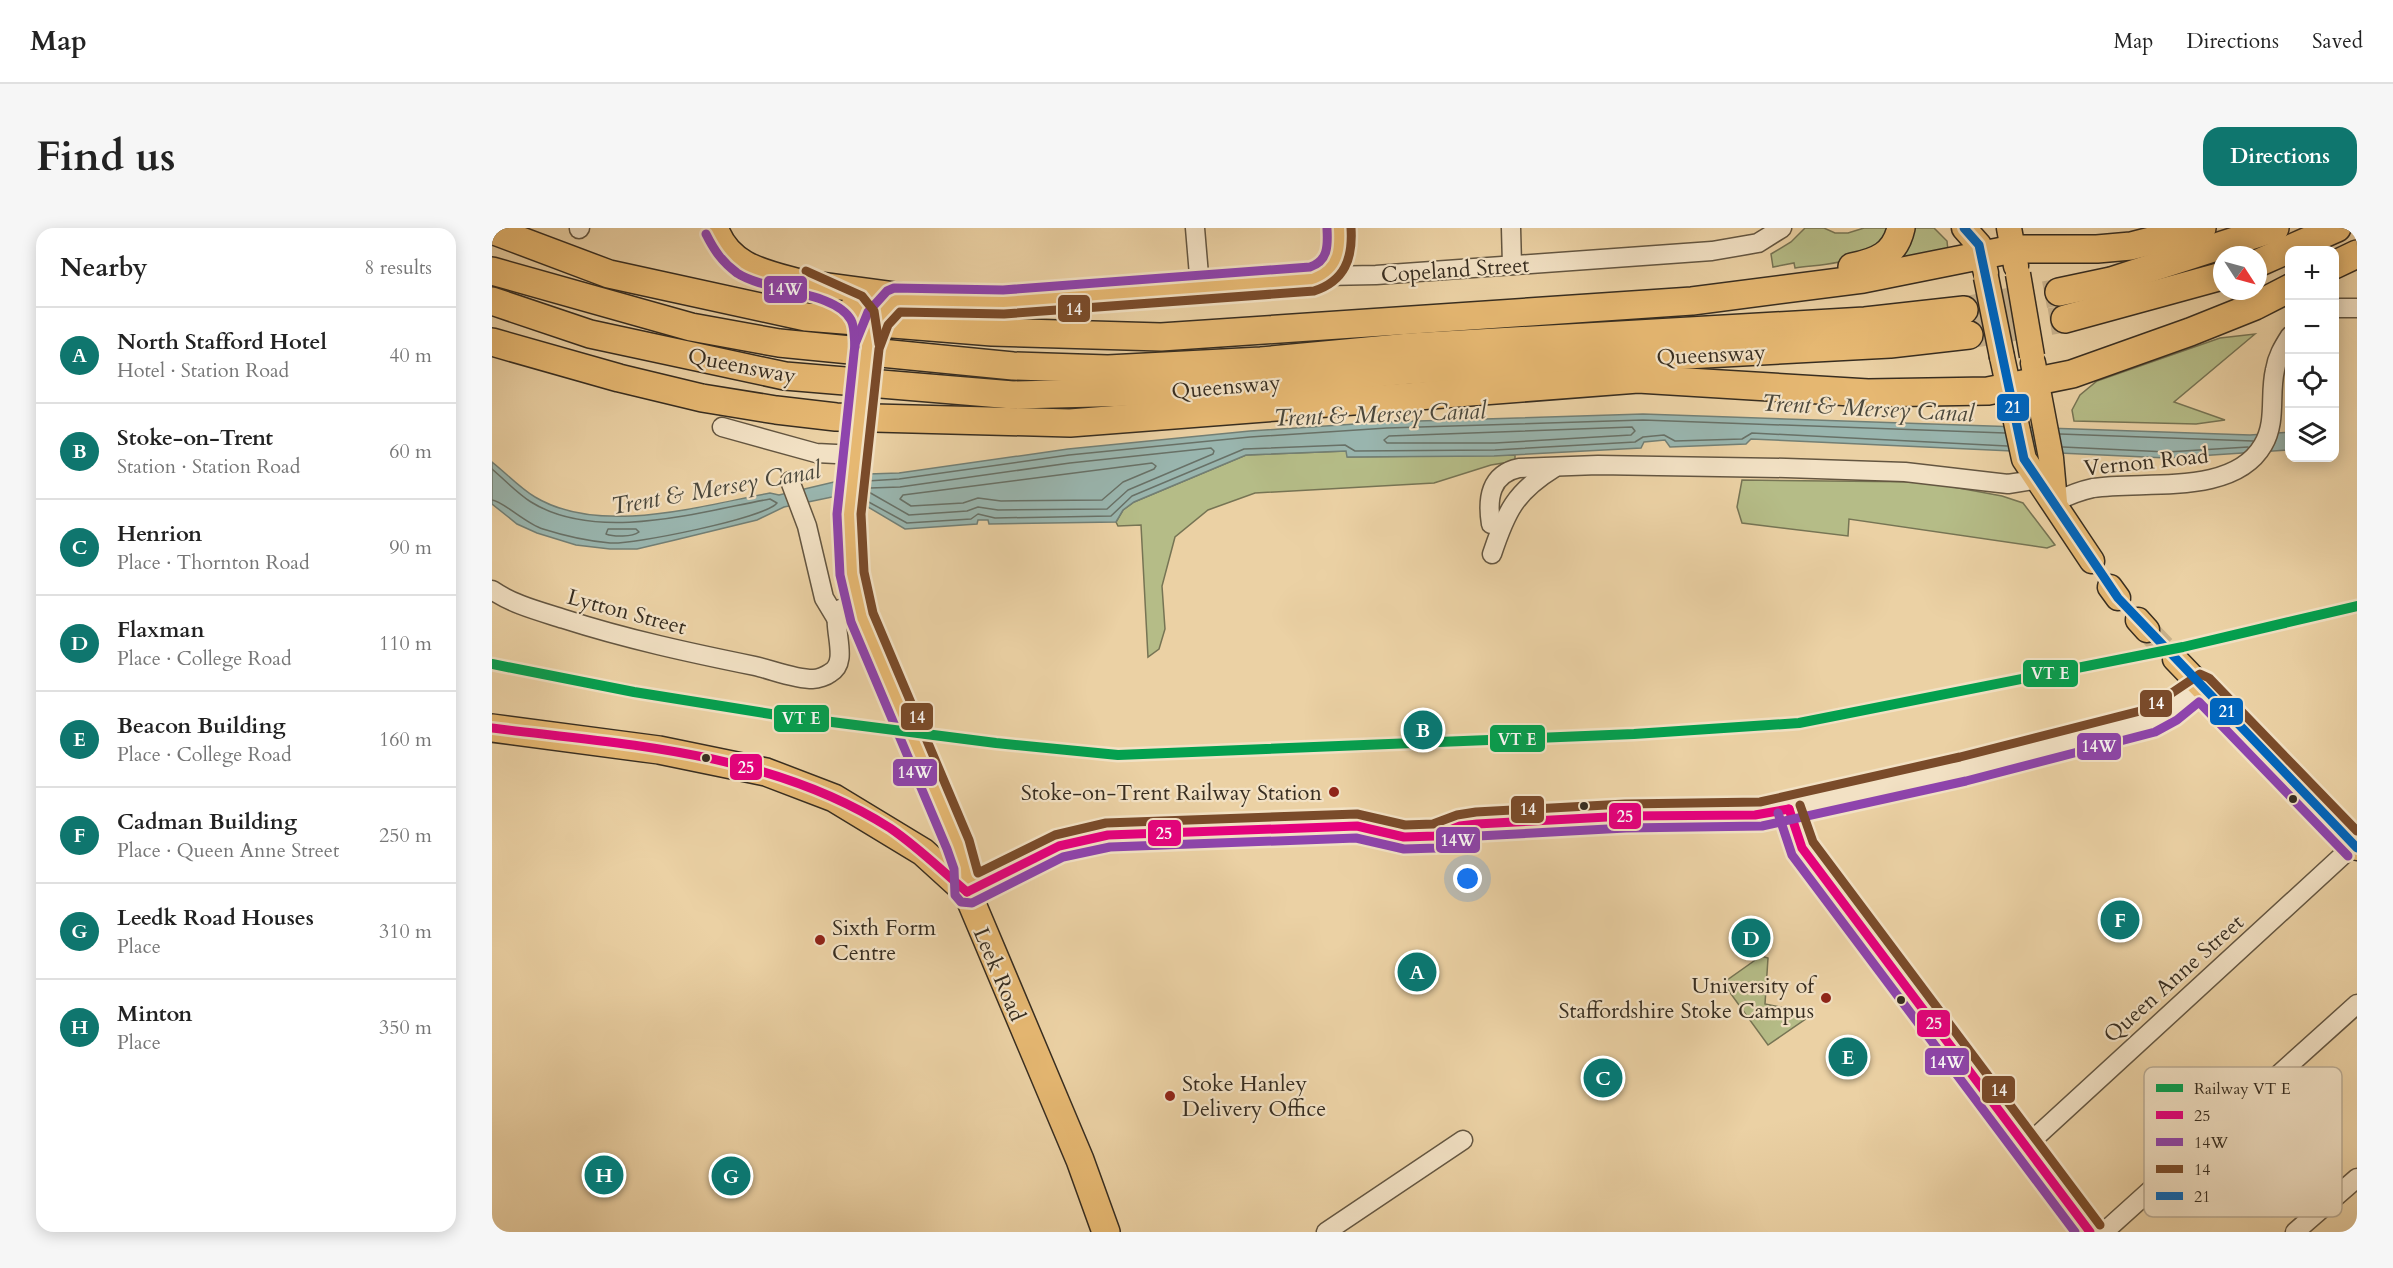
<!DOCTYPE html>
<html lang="en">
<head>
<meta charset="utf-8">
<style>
  body { margin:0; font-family:Cardo,serif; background:#f6f6f6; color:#222 }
  .controls { position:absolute; right:18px; top:18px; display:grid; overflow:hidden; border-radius:12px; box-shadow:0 3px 15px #0003 }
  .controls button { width:54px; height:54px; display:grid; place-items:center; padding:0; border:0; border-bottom:2px solid #e0e0e0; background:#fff; color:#222; font:30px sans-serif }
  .compass { position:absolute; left:1721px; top:18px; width:54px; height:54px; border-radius:50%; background:#fff; box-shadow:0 3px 15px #0003; rotate:126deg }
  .you { position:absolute; left:976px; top:651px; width:21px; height:21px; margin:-15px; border:4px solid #fff; border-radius:50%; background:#1a73e8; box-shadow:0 0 0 9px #1a73e833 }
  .badge { display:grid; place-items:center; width:39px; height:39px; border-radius:50%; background:#0f766e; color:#fff; font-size:20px; font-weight:700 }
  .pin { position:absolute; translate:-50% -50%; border:3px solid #fff; box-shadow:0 2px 6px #0006 }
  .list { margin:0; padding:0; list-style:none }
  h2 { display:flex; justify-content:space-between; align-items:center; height:78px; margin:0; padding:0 24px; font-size:26px }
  h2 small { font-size:20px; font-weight:400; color:#767676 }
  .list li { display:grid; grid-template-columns:39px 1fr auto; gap:18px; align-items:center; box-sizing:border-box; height:96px; padding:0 24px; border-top:2px solid #e0e0e0 }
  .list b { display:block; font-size:22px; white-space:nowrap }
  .list p { margin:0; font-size:20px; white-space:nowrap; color:#767676 }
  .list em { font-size:20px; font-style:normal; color:#767676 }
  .icon { flex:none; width:33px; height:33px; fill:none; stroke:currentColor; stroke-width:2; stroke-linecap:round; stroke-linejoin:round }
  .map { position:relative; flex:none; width:1865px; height:1004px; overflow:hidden; border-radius:18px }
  header { display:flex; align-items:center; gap:36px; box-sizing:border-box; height:84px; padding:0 30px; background:#fff; border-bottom:2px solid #e0e0e0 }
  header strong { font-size:28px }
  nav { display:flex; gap:33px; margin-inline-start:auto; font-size:21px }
  .intro { display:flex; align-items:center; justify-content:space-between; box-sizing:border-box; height:144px; padding:0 36px }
  h1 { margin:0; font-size:42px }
  .button { padding:15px 27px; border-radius:18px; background:#0f766e; color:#fff; font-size:21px; font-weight:700 }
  main { display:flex; gap:36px; padding:0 36px }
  aside { flex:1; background:#fff; border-radius:18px; box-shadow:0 3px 15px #0003 }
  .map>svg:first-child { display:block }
  .green { fill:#b5bc87; stroke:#767454; stroke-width:1.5 }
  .water { fill:#99b5ae; stroke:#727f75; stroke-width:1.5 }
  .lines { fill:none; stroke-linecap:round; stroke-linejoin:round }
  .shore { stroke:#687167; stroke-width:1.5 }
  .major-tunnel { stroke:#c7b08a; stroke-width:24; stroke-dasharray:24 12; stroke-linecap:butt }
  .highway-tunnel { stroke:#c7b08a; stroke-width:27; stroke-dasharray:27 14; stroke-linecap:butt }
  .minor-casing { stroke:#645641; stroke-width:21 }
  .major-casing { stroke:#372d20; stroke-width:27 }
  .highway-casing { stroke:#372d20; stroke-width:30 }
  .minor { stroke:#f2e1c4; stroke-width:18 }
  .major { stroke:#e6b872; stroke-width:24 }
  .highway { stroke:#e6b872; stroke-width:27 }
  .major-bridge-casing { stroke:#372d20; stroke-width:27; stroke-linecap:butt }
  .major-bridge { stroke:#e6b872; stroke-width:24 }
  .bus-1-casing { stroke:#f2e1c4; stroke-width:14 }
  .bus-2-casing { stroke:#f2e1c4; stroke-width:14 }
  .bus-3-casing { stroke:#f2e1c4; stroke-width:14 }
  .bus-4-casing { stroke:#f2e1c4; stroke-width:14 }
  .bus-1 { stroke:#e5007d; stroke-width:9 }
  .bus-2 { stroke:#8e44ad; stroke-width:9 }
  .bus-3 { stroke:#7a4b2a; stroke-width:9 }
  .bus-4 { stroke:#0065bd; stroke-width:9 }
  .rail-1-casing { stroke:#f2e1c4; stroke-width:15 }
  .rail-1 { stroke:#03a04f; stroke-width:10 }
  .bus-dot { fill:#372d20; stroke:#f2e1c4; stroke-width:2 }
  .poi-dot { fill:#8f2418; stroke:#f2e1c4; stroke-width:2 }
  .labels { text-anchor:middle; stroke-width:4.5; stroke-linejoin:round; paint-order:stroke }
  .street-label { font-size:22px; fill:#372d20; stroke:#f2e1c4 }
  .poi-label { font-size:22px; fill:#372d20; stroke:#f2e1c4; text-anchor:end }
  .water-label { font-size:24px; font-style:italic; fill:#4b483c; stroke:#f2e1c4 }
  .key { fill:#f2e1c4; stroke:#baab93; stroke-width:1.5 }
  .key-label { font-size:16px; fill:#372d20 }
  .line-badge { stroke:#f2e1c4; stroke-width:2 }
  .badge-label { font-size:16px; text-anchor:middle; font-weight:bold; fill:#fff }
</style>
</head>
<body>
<header>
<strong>Map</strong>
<nav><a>Map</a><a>Directions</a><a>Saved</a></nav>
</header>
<div class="intro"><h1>Find us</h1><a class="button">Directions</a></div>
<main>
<aside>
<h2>Nearby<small>8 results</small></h2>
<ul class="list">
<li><span class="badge">A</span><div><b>North Stafford Hotel</b><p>Hotel · Station Road</p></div><em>40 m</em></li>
<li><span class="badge">B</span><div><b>Stoke-on-Trent</b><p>Station · Station Road</p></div><em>60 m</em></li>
<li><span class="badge">C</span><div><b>Henrion</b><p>Place · Thornton Road</p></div><em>90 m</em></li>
<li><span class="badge">D</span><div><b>Flaxman</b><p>Place · College Road</p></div><em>110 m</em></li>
<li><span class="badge">E</span><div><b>Beacon Building</b><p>Place · College Road</p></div><em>160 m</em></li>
<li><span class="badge">F</span><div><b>Cadman Building</b><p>Place · Queen Anne Street</p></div><em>250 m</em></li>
<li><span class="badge">G</span><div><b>Leedk Road Houses</b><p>Place</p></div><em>310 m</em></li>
<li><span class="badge">H</span><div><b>Minton</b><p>Place</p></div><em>350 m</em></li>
</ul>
</aside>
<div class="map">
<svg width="1865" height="1004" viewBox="0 0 1865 1004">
  <rect width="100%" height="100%" fill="#ebd1a4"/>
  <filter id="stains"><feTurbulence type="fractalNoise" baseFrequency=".00333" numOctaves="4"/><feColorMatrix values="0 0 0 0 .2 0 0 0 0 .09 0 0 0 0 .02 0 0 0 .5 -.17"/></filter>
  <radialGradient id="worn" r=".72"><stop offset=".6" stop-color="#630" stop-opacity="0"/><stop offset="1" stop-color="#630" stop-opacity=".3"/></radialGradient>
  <!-- green -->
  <g class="green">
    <path d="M1313,0H1332L1343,5H1356L1372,0H1401C1383,36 1339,35 1303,40L1302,35L1281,39L1279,26L1299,14Z"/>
    <polygon points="1418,0 1442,0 1455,13 1456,23 1399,35"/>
    <polygon points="1763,106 1682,174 1733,192 1704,196 1582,193 1580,182 1588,167 1605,153 1728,110"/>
    <polygon points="855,223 856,229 1023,227 1023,233 999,237 942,255 763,265 716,282 683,309 670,358 673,401 667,421 656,429 649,297 626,298 624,294 631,282 642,274 754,227"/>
    <polygon points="1250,252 1434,254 1510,268 1531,275 1563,317 1555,320 1357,291 1356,308 1250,295 1245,279"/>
    <polygon points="1269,728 1276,730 1273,776 1321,786 1276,817 1231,755"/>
  </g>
  <!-- water -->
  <path class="water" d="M1151,186L1758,207L1798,204L1797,222L1675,230L1259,211L1254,216L1178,219L1173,212L1152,214L1149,220L1002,228L855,229L854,223L754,227L642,274L631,282L624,294L497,296L496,292H486L485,296L413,301L376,279L340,269L292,279L265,292L183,312L145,321H118L84,317L45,305L25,296L0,276V234C14,245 28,260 43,269C108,308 208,278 278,265L287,267L376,246L407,245L576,221L758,203L893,194Z"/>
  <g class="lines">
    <!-- shore -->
    <g class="shore">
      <polygon points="1140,199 1143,203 1139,207 1003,215 895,215 892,212 897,208"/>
      <polyline points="1568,206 1761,213"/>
      <polyline points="1571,219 1675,224 1756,219"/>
      <polygon points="719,220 722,223 721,226 636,262 615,281 506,282 486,279 475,283 417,287 375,263 378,260 408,259 578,235"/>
      <polygon points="660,235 664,238 662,241 631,254 610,272 509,273 486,270 471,275 419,278 408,271 411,267"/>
      <path d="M0,241C13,252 25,265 39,274C105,315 207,284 278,271L285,275C273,290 140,317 118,315C95,313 73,308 51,301C34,296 11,273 0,272"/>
      <polyline points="375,253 407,251 577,227 758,209 895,200 1151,192 1513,205"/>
      <polyline points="373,272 415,295 479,291 486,286 503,290 619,288 640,268 752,221 853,217 863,223 1003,222 1143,214 1151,209 1172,207 1183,213 1250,211 1260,205 1515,218"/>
      <path d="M116,301H144L147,304C140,309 122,309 114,306Z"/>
    </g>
    <!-- major-tunnel -->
    <polyline class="major-tunnel" points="1655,402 1683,431"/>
    <!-- highway-tunnel -->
    <g class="highway-tunnel">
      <polyline points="1472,82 1567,64"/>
      <polyline points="1477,107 1573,91"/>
    </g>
    <defs>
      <g id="minor">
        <polyline points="703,0 708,59"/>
        <polyline points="1019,0 1020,37"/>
        <polyline points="87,1 88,0"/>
        <polyline points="831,48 884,47 1220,23 1266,15 1290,0"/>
        <polyline points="1842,80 1865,80"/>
        <polyline points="230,199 324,225 364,227"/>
        <polyline points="298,253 315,298 332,370 344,390"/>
        <path d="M1563,274C1575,268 1587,263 1601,260C1651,252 1741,269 1771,217C1785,193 1777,167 1783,142C1785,129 1791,119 1798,108"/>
        <path d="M999,296C995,271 998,246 1027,240L1106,237L1294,240L1413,244L1516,256L1555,250"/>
        <path d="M1000,326C1014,284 1023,264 1062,240"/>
        <path d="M0,362C22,377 47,383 72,391C134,411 199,425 263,438C281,442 302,451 321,451C326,451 334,448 338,445C358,434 340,402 346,382L365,375"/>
        <polyline points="1297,581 1310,620 1598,1004"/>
        <polyline points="475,664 567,618 616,607 865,598 912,609 943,608 968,598 985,596 1134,588 1269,586 1471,541 1660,492 1678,482 1708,458"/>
        <polyline points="1533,919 1862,617"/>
        <polyline points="834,1004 971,912"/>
        <polyline points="1612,1004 1865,776"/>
        <polyline points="1803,1004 1865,950"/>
      </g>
      <g id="major">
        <path d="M224,0C239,44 285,45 322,58"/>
        <polyline points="1472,0 1487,17 1494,45"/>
        <polyline points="1517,0 1524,38"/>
        <path d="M309,54L443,72L511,74L820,51C847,45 849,24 847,0"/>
        <polyline points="1510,129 1532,231 1600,333"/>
        <polyline points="1541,135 1559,230 1563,274"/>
        <path d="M366,205C360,264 354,315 365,375L466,617L474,639L475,664"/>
        <polyline points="1618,359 1626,370"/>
        <polyline points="1646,392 1655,402"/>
        <polyline points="1683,431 1865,620"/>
      </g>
      <g id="highway">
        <polyline points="0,2 117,46 314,89 500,104 669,109 1200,73 1371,51 1521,21 1605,21 1639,18 1710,0"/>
        <polyline points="1766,35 1845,0"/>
        <polyline points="1842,37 1865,26"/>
        <path d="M1360,39C1385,34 1403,27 1409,0"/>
        <polyline points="0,43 199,99 287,115 521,138 616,141 769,133 918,119 1373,93 1472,82"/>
        <polyline points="1567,64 1619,53 1783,0"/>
        <polyline points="0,73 98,106 293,148 521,167 684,163 918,142 1398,116 1477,107"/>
        <polyline points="1573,91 1730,48"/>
        <polyline points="0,114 127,150 210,170 284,182 344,189 578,195 1146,151 1376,165 1496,163 1580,146 1698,104 1763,78 1798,60"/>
        <polyline points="0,500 167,522 274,544 342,570 431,624 475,664 588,932 614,1004"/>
      </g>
    </defs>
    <!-- minor casing -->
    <use href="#minor" class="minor-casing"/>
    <!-- major casing -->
    <use href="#major" class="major-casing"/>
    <!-- highway casing -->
    <use href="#highway" class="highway-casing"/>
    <!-- minor -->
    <use href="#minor" class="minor"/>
    <!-- major -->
    <use href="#major" class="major"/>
    <!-- highway -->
    <use href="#highway" class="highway"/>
    <defs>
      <g id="major-bridge">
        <polyline points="1526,46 1540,128"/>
        <polyline points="1494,49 1510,129"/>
        <polyline points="362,76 371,87 375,116"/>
        <path d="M366,205C370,164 368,115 392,81"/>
      </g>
    </defs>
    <!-- major-bridge casing -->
    <use href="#major-bridge" class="major-bridge-casing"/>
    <!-- major-bridge -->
    <use href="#major-bridge" class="major-bridge"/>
    <defs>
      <g id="bus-1">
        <path d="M0,500C137,517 278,524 398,600C426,619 449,642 475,664"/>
        <polyline points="1297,581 1310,620 1598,1004"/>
        <polyline points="475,664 567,618 616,607 865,598 912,609 943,608 968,598 985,596 1134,588 1263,587 1297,581"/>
      </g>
      <g id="bus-2">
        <path d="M835,1C836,18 836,33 818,39L511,62L402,60L395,63L376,84L363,116L345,286L348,347L359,394L455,621L462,641L463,667L469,674L480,675L571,629L618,619L864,610L912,621L945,620L971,610L986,608L1134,600L1270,598L1474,553L1663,504L1685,492L1707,474L1856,628"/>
        <path d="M214,6C222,22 230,34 245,45C274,64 343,63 359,92C363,99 362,111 363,119"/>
        <polyline points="1286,585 1300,627 1583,1004"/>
      </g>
      <g id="bus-3">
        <path d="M859,0C861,30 853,53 822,63L512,86L408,84L396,97L387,121L369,286L372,344L381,385L477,612L486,645L563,607L614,595L865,586L913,597L941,596L965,587L984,584L1133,576L1268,574L1468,529L1656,481L1708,446L1717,450L1865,603"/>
        <polyline points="314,43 370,68 382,83 387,116"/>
        <polyline points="1308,577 1321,614 1608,997"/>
      </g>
      <polyline id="bus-4" points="1472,0 1487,17 1532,231 1626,370 1865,620"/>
    </defs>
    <!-- bus-1 casing -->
    <use href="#bus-1" class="bus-1-casing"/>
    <!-- bus-2 casing -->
    <use href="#bus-2" class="bus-2-casing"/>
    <!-- bus-3 casing -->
    <use href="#bus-3" class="bus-3-casing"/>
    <!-- bus-4 casing -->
    <use href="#bus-4" class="bus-4-casing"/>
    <!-- bus-1 -->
    <use href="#bus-1" class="bus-1"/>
    <!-- bus-2 -->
    <use href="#bus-2" class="bus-2"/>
    <!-- bus-3 -->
    <use href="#bus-3" class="bus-3"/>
    <!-- bus-4 -->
    <use href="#bus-4" class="bus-4"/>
    <defs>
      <polyline id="rail-1" points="0,436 142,464 285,487 504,515 626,527 1142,506 1307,495 1691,419 1865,378"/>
    </defs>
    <!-- rail-1 casing -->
    <use href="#rail-1" class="rail-1-casing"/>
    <!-- rail-1 -->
    <use href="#rail-1" class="rail-1"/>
  </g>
  <!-- markers -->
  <g class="bus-dot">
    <circle cx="214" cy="530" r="5"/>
    <circle cx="1801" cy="571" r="5"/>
    <circle cx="1092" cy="578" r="5"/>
    <circle cx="1409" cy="772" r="5"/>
  </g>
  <g class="poi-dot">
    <circle cx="842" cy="564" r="6"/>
    <circle cx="328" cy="712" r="6"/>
    <circle cx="1334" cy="770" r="6"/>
    <circle cx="678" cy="868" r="6"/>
  </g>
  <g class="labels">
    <!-- street labels -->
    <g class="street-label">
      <text transform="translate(963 41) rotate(-4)" y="8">Copeland Street</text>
      <text transform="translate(1219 126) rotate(-3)" y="8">Queensway</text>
      <text transform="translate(250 137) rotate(11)" y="8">Queensway</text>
      <text transform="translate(734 158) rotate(-5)" y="8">Queensway</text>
      <text transform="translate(1654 233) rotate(-6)" y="8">Vernon Road</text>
      <text transform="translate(135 383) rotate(15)" y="8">Lytton Street</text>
      <text transform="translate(508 746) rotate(67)" y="8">Leek Road</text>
      <text transform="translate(1681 750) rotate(-42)" y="8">Queen Anne Street</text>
    </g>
    <!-- poi labels -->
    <g class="poi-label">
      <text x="830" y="572">Stoke-on-Trent Railway Station</text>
      <text x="340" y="707" text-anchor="start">Sixth Form<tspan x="340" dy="25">Centre</tspan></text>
      <text x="1322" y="765">University of<tspan x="1322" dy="25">Staffordshire Stoke Campus</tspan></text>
      <text x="690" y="863" text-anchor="start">Stoke Hanley<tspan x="690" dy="25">Delivery Office</tspan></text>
    </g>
    <!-- water labels -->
    <g class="water-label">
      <text transform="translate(1376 180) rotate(3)" y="8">Trent &amp; Mersey Canal</text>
      <text transform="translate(888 186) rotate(-2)" y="8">Trent &amp; Mersey Canal</text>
      <text transform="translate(224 260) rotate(-10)" y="8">Trent &amp; Mersey Canal</text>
    </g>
  </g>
  <!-- legend -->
  <rect x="1652" y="839" width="198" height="150" rx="9" class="key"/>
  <rect x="1664" y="856" width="27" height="8" fill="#03a04f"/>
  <rect x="1664" y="883" width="27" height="8" fill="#e5007d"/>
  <rect x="1664" y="910" width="27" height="8" fill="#8e44ad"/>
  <rect x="1664" y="937" width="27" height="8" fill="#7a4b2a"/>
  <rect x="1664" y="964" width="27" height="8" fill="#0065bd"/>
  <g class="key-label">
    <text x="1702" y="866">Railway VT E</text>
    <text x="1702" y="893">25</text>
    <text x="1702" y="920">14W</text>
    <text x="1702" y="947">14</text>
    <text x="1702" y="974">21</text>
  </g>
  <g class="line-badge">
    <rect x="271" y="47" width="45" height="29" rx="6" fill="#8e44ad"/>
    <rect x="565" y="66" width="34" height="29" rx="6" fill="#7a4b2a"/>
    <rect x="1504" y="165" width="34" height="29" rx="6" fill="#0065bd"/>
    <rect x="1530" y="431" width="57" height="29" rx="6" fill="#03a04f"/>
    <rect x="1647" y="461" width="34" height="29" rx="6" fill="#7a4b2a"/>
    <rect x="1717" y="469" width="35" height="29" rx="6" fill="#0065bd"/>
    <rect x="408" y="474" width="34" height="29" rx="6" fill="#7a4b2a"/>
    <rect x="281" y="476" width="57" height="29" rx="6" fill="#03a04f"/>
    <rect x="997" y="496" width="57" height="29" rx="6" fill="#03a04f"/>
    <rect x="1584" y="504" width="46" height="29" rx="6" fill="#8e44ad"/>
    <rect x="237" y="525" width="34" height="28" rx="6" fill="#e5007d"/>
    <rect x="400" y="530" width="46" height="29" rx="6" fill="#8e44ad"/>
    <rect x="1018" y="567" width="35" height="29" rx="6" fill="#7a4b2a"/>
    <rect x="1116" y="574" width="34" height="28" rx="6" fill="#e5007d"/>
    <rect x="655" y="591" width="35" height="28" rx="6" fill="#e5007d"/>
    <rect x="943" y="598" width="46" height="28" rx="6" fill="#8e44ad"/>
    <rect x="1424" y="781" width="35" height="29" rx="6" fill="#e5007d"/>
    <rect x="1432" y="819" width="46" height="29" rx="6" fill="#8e44ad"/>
    <rect x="1489" y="847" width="35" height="29" rx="6" fill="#7a4b2a"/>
  </g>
  <g class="badge-label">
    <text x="293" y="67">14W</text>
    <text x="582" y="87">14</text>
    <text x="1521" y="185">21</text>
    <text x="1558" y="451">VT E</text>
    <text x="1664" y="481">14</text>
    <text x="1735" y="489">21</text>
    <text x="425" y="495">14</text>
    <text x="309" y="496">VT E</text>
    <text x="1025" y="517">VT E</text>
    <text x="1607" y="524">14W</text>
    <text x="254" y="545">25</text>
    <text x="423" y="550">14W</text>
    <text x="1036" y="587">14</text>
    <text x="1133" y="594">25</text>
    <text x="672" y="611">25</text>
    <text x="966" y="618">14W</text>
    <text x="1442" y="801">25</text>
    <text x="1455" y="840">14W</text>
    <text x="1507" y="868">14</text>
  </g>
  <rect width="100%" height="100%" filter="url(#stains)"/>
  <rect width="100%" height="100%" fill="url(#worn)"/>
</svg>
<div class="controls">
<button>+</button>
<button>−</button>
<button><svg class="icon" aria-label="locate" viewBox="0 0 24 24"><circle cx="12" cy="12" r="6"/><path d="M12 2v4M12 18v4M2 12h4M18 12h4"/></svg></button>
<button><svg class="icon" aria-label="layers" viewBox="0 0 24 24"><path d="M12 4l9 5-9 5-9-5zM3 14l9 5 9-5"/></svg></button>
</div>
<svg class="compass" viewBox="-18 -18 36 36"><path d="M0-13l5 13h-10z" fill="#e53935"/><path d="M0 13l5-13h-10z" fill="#767676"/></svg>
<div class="you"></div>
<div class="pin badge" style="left:925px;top:744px">A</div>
<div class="pin badge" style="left:931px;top:502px">B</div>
<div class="pin badge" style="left:1111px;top:850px">C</div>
<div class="pin badge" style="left:1259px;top:710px">D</div>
<div class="pin badge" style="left:1356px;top:829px">E</div>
<div class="pin badge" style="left:1628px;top:692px">F</div>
<div class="pin badge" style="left:239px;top:948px">G</div>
<div class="pin badge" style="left:112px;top:947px">H</div>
</div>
</main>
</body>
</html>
